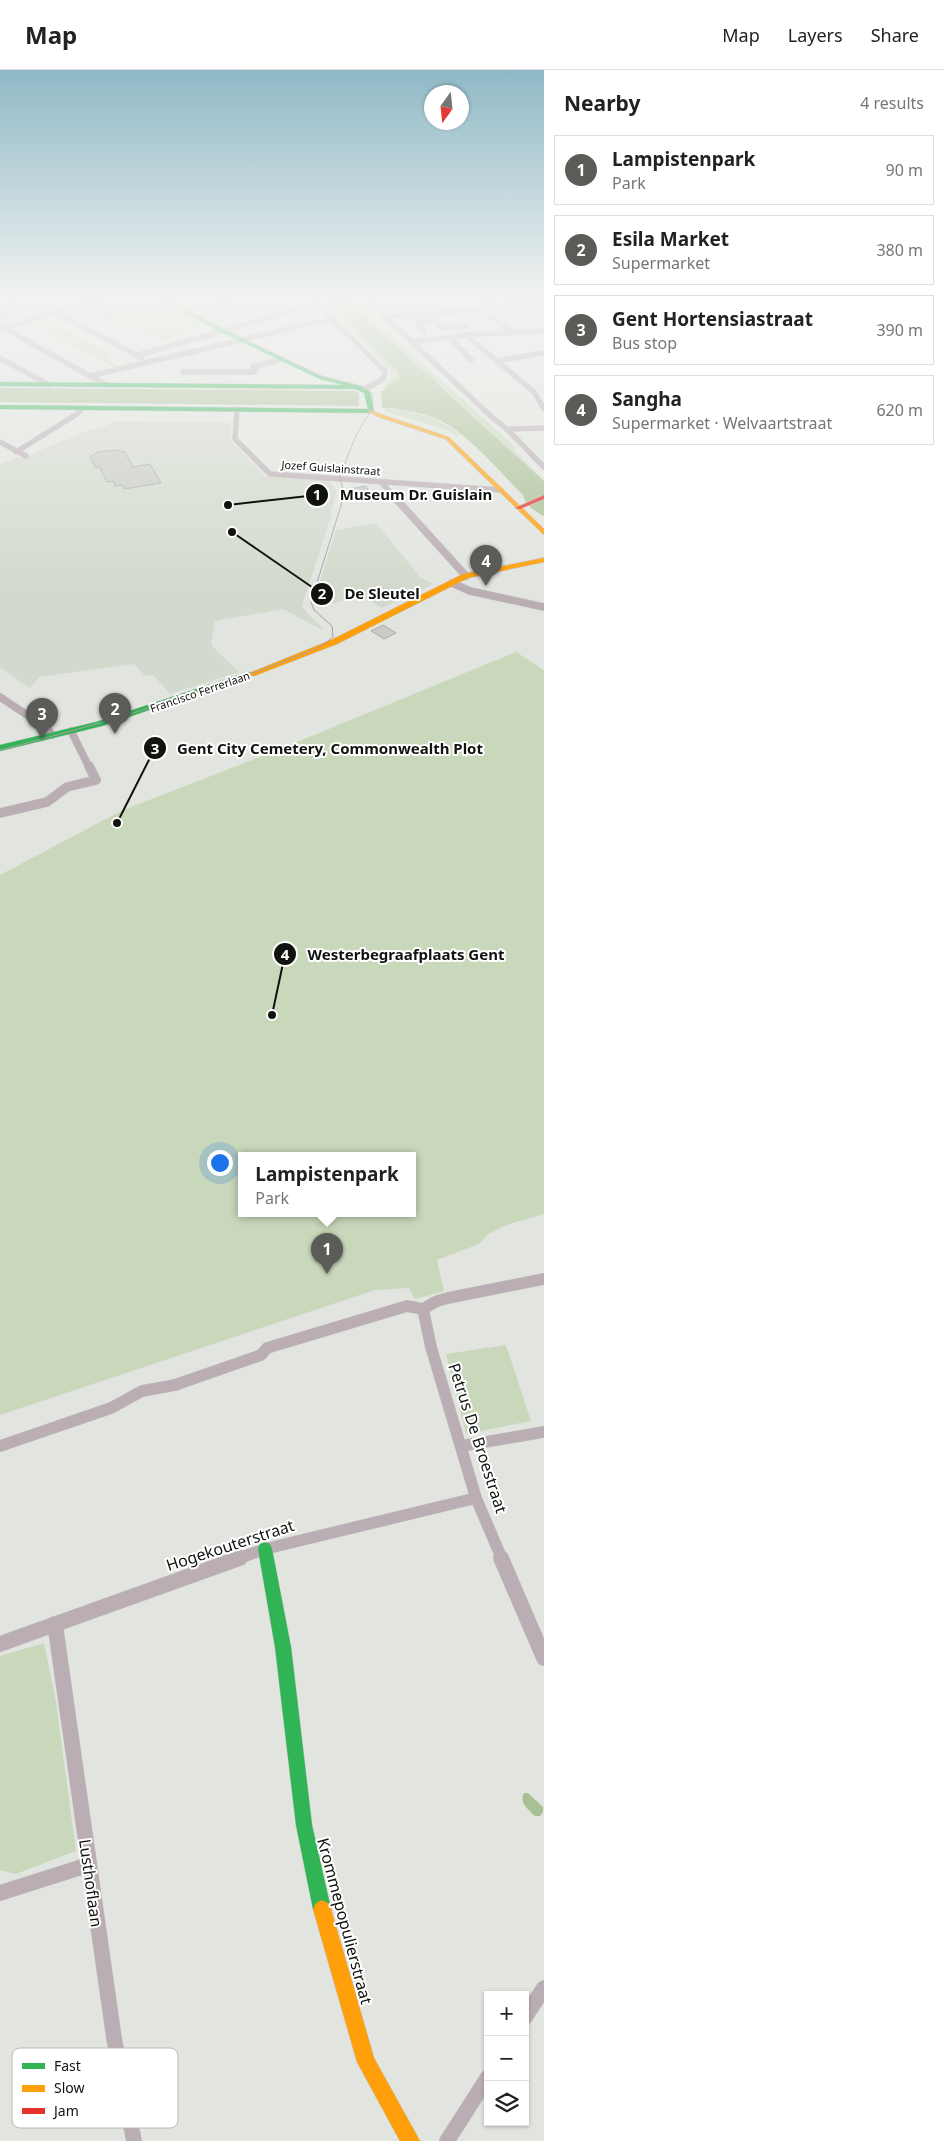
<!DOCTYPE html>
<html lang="en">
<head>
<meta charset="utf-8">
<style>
  body { margin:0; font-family:"Noto Sans",sans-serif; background:#f2f2f2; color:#222 }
  .controls { position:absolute; right:15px; bottom:15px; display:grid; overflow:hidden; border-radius:0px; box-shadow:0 1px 4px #0004 }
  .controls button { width:45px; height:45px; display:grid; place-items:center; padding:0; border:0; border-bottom:1px solid #e0e0e0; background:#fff; color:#222; font:25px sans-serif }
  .compass { position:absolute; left:424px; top:15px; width:45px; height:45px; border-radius:50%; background:#fff; box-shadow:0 1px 4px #0004; rotate:195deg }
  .you { position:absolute; left:219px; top:1092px; width:18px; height:18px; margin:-12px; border:4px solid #fff; border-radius:50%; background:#1a73e8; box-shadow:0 0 0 8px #1a73e833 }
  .badge { display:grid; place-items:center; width:32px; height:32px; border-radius:50%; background:#5a5c58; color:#fff; font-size:16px; font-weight:700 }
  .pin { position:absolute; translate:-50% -41px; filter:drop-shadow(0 1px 2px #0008) }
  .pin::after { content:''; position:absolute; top:26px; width:18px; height:15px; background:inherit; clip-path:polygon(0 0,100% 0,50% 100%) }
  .popup { position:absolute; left:238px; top:1082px; width:178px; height:65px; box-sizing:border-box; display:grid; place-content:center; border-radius:0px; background:#fff; filter:drop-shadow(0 1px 4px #0005); font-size:16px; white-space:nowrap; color:#767676 }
  .popup b { font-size:19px; color:#222 }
  .popup::after { content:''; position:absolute; left:50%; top:100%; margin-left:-10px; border:10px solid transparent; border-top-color:#fff }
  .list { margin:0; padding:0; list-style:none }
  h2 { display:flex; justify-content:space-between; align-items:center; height:65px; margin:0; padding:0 20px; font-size:21px }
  h2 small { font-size:16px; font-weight:400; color:#767676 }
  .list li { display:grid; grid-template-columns:32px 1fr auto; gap:15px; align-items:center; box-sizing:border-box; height:70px; margin:0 10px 10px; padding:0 10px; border:1px solid #e0e0e0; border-radius:0px }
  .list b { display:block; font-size:19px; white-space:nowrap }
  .list p { margin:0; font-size:16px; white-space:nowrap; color:#767676 }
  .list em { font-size:16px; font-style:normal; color:#767676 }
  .icon { flex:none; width:28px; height:28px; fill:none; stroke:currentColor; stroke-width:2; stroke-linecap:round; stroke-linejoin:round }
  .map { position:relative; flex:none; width:544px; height:2071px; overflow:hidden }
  header { display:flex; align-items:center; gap:30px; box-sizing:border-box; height:70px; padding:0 25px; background:#fff; border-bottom:1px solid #e0e0e0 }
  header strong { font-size:24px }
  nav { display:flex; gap:28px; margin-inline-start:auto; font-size:18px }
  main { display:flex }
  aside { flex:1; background:#fff }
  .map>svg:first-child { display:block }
  .built { fill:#d3dacd }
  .green { fill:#c9d8bb; fill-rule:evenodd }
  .water { fill:#a9c094 }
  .pier { fill:#e2e5df }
  .building { fill:#c8cbc6; stroke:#a9aba7 }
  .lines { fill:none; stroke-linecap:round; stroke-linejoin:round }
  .street-far4-casing { stroke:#c1c3bf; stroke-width:5.5 }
  .street-far3-casing { stroke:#c1c3bf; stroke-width:8 }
  .street-far2-casing { stroke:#c1c3bf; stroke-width:10 }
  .street-far1-casing { stroke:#c1c3bf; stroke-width:12 }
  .street-casing { stroke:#c1c3bf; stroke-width:16 }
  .fast-casing { stroke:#c1c3bf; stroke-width:1 }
  .slow-casing { stroke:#c1c3bf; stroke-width:1 }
  .jam-casing { stroke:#c1c3bf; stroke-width:1 }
  .street-far4 { stroke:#bbadb4; stroke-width:5 }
  .street-far3 { stroke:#bbadb4; stroke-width:7 }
  .street-far2 { stroke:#bbadb4; stroke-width:9 }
  .street-far1 { stroke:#bbadb4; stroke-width:11 }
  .street { stroke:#bbadb4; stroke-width:15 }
  .fast { fill:#30b455; fill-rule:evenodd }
  .slow { fill:#ff9f0a; fill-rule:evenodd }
  .jam { fill:#e5322d; fill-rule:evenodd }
  .tram { stroke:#a6a2a3; stroke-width:1 }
  .labels { text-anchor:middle; stroke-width:4; stroke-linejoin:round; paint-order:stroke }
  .far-street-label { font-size:11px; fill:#11130f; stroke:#fff }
  .near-street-label { font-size:16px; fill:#11130f; stroke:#fff }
  .key { fill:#fff; stroke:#b8b8b7; stroke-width:1 }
  .key-label { font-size:14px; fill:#11130f }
  .leader { fill:none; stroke:#11130f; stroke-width:2 }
  .callout-dot { fill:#11130f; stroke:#fff; stroke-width:2 }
  .mark-label { font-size:15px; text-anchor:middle; font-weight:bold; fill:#fff }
  .callout-label { font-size:15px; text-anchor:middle; font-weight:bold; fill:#11130f; stroke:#fff; stroke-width:4; stroke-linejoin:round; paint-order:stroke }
</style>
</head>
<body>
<header>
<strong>Map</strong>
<nav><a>Map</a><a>Layers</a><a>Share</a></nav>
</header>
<main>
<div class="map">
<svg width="544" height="2071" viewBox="0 0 544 2071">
  <rect width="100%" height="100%" fill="#e2e5df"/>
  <!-- built -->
  <g class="built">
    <polygon points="115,351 231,353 230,370 265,406 329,410 337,421 330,443 332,443 302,536 309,545 323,558 320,559 283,539 215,551 211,574 214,578 239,602 170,624 153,605 145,606 134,594 39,607 30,618 0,598 0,394 18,387 22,388 91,359 100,359"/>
    <polygon points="376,453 420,507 433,514 382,538 359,525 332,534 316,524 336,460"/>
  </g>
  <!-- green -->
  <g class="green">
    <polygon points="346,228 354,228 363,236 363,239 514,376 514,380 544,411 470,344"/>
    <polygon points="321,230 325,230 397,300 401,306 393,315 382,319 391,308 391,303 387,297"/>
    <polygon points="159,232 208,255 164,270 112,247"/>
    <polygon points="37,250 44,254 49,252 115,287 107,290 122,298 117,299 37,256 42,254 36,251"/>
    <path d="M382,337C411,341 437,346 461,365L456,366L448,360L389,343Z"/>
    <path d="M516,582L544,600V1144L509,1154L488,1164L479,1174L437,1190L444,1221L415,1229L409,1218L375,1220L0,1345V805L121,741L275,681ZM242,1085H412V1143H242Z"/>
    <polygon points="506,1275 531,1351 466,1364 446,1284"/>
    <polygon points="44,1573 56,1632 76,1781 16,1804 0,1800 0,1586"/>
  </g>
  <!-- water -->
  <g class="water">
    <path d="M324,228H346L470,344L544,411V446C536,442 525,435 523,425C502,404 469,365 443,352C419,340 390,337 363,336L0,332V318L385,321V318L399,309V303Z"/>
    <path d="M524,1723H528L543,1737V1742L540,1746H535C528,1739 519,1733 524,1723Z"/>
  </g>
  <!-- pier -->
  <polygon class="pier" points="381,319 382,338 357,337 359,335 359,324 354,320"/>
  <!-- building -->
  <g class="building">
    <polygon points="113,380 125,382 133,397 150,394 161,413 124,419 122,415 115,416 113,411 107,412 100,398 95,397 90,387 98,382"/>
    <polygon points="366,416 372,427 345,431 348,419"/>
    <polygon points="383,555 396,563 384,569 371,561"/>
  </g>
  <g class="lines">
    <defs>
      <g id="street-far4">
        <polyline points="311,228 385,301 383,309 365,319"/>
        <path d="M365,228L494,349C513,362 527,381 544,397"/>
        <polyline points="481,228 495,236"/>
        <polyline points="162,231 171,228"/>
        <polyline points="83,235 109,247"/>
        <polyline points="194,235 211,242"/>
        <polyline points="480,240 511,261 511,263"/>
        <polyline points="57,243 142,288"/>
        <polyline points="428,244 442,258 466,256"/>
        <polyline points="385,247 480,240 534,229"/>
        <polyline points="199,248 231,228"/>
        <polyline points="0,251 13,228"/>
        <polyline points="0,258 4,258 106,315"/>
        <polyline points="4,258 104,228"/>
        <polyline points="425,262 417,252 433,251"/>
        <polyline points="466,265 534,322 544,339"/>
        <polyline points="449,267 471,290"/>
        <polyline points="411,272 466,265 544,261"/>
        <polyline points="138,285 311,236"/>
        <polyline points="0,288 49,315"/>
        <polyline points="497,291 544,283"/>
        <polyline points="183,302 254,302 256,300 253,297 281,289"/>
        <polyline points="90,306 326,250"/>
        <polyline points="237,339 235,369 270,404 501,420"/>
        <polyline points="508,359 544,358"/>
        <polyline points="0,372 26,386"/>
        <polyline points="16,382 77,344 82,338"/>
        <polyline points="381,412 399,432"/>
      </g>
      <g id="street-far3">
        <polyline points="398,431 466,506"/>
        <polyline points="452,513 470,521 544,537"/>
        <polyline points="0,627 48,659 52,665"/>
        <polyline points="71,661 89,697"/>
      </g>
      <polyline id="street-far2" points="0,743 47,732 67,717 96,710 89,696"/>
      <g id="street-far1">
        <polyline points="423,1239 431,1277 476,1428 502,1489"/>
        <polyline points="0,1376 111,1338 142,1321 175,1315 261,1285 267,1278 407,1236 423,1239 437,1231 448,1228 544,1209"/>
        <polyline points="461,1376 544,1362"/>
        <polyline points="237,1489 265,1479 476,1428"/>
      </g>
      <g id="street">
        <polyline points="501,1488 544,1588"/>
        <polyline points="55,1554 114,1968 134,2071"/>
        <polyline points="0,1574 240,1488"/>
        <polyline points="0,1823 88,1795"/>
        <polyline points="525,1947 544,1918"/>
        <polyline points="447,2071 488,2007"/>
      </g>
      <g id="fast">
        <polygon points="158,228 164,228 225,260 324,307 361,316 370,322 374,341 371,343 0,339 0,335 368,339 364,323 355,319 0,316 0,312 344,315 320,309 221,262"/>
        <polygon points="529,228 535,228 544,232 544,236"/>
        <polygon points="248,602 255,604 102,656 0,681 0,675 96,652"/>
        <polygon points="265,1472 270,1474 272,1479 291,1577 312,1755 331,1839 328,1845 322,1848 316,1845 313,1839 296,1755 275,1577 258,1479 260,1474"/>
      </g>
      <g id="slow">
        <polygon points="369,340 449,367 544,459 544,465 445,369 378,347 369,342"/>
        <polygon points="544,488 544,492 468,508 337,574 254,606 247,604 331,570 463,504"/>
        <polygon points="322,1830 328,1833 331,1839 374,1988 420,2071 400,2071 357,1992 313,1839 316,1833"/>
      </g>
      <polygon id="jam" points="544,425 544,429 520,439 515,438"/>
    </defs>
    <!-- street-far4 casing -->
    <use href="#street-far4" class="street-far4-casing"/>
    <!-- street-far3 casing -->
    <use href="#street-far3" class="street-far3-casing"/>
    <!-- street-far2 casing -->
    <use href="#street-far2" class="street-far2-casing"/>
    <!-- street-far1 casing -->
    <use href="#street-far1" class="street-far1-casing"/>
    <!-- street casing -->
    <use href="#street" class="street-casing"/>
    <!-- fast casing -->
    <use href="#fast" class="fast-casing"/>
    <!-- slow casing -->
    <use href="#slow" class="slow-casing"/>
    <!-- jam casing -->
    <use href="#jam" class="jam-casing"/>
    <!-- street-far4 -->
    <use href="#street-far4" class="street-far4"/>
    <!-- street-far3 -->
    <use href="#street-far3" class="street-far3"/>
    <!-- street-far2 -->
    <use href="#street-far2" class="street-far2"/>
    <!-- street-far1 -->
    <use href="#street-far1" class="street-far1"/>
    <!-- street -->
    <use href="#street" class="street"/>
    <!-- fast -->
    <use href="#fast" class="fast"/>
    <!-- slow -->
    <use href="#slow" class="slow"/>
    <!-- jam -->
    <use href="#jam" class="jam"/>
    <!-- tram -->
    <path class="tram" d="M0,680C109,652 216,620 320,577L333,567L332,556L314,540L311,532L344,426L340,406L356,365L373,337L372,323L361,316L318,305L161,228"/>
  </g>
  <!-- sky -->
  <linearGradient id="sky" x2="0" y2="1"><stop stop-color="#8fb9c6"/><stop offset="0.44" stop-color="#f2f3f1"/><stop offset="1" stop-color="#f2f3f1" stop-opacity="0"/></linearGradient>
  <rect width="544" height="518" fill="url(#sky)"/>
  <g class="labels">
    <!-- far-street labels -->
    <g class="far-street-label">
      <text transform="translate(331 398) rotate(4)" y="4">Jozef Guislainstraat</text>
      <text transform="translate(200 622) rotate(-19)" y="4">Francisco Ferrerlaan</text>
    </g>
    <!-- near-street labels -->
    <g class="near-street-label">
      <text transform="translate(478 1368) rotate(72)" y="6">Petrus De Broestraat</text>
      <text transform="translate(230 1475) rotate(-18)" y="6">Hogekouterstraat</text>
      <text transform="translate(91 1813) rotate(82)" y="6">Lusthoflaan</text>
      <text transform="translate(345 1851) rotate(75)" y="6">Krommepopulierstraat</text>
    </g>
  </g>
  <!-- legend -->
  <rect x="12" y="1978" width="166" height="80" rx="8" class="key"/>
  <rect x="22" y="1993" width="23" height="6" fill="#30b455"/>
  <rect x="22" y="2015" width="23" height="7" fill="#ff9f0a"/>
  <rect x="22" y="2038" width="23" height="6" fill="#e5322d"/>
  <g class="key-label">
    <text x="54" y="2001">Fast</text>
    <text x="54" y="2023">Slow</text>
    <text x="54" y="2046">Jam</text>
  </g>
  <!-- callouts -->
  <path class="leader" d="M228 435L317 425M232 462L322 524M117 753L155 678M272 945L285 884"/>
  <g class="callout-dot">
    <circle cx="228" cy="435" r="5"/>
    <circle cx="232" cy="462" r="5"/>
    <circle cx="117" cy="753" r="5"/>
    <circle cx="272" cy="945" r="5"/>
    <circle cx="317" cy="425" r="12"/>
    <circle cx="322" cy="524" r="12"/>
    <circle cx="155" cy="678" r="12"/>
    <circle cx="285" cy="884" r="12"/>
  </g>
  <g class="mark-label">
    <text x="317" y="430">1</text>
    <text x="322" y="529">2</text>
    <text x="155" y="684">3</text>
    <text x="285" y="890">4</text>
  </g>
  <g class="callout-label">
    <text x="416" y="430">Museum Dr. Guislain</text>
    <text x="382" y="529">De Sleutel</text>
    <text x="330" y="684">Gent City Cemetery, Commonwealth Plot</text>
    <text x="406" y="890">Westerbegraafplaats Gent</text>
  </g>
</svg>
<div class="controls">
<button>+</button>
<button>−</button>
<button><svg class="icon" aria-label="layers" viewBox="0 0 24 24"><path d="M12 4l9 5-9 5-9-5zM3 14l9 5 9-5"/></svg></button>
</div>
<svg class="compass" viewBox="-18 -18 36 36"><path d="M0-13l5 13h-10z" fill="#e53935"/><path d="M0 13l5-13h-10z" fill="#767676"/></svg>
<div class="you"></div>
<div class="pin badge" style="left:327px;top:1204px">1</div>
<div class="popup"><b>Lampistenpark</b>Park</div>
<div class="pin badge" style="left:115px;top:664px">2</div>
<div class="pin badge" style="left:42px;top:669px">3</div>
<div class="pin badge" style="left:486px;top:516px">4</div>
</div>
<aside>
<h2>Nearby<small>4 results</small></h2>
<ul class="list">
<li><span class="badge">1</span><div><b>Lampistenpark</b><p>Park</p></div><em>90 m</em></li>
<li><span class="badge">2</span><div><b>Esila Market</b><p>Supermarket</p></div><em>380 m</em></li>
<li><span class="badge">3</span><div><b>Gent Hortensiastraat</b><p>Bus stop</p></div><em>390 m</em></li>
<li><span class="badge">4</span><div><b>Sangha</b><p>Supermarket · Welvaartstraat</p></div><em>620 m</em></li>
</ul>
</aside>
</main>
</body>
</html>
